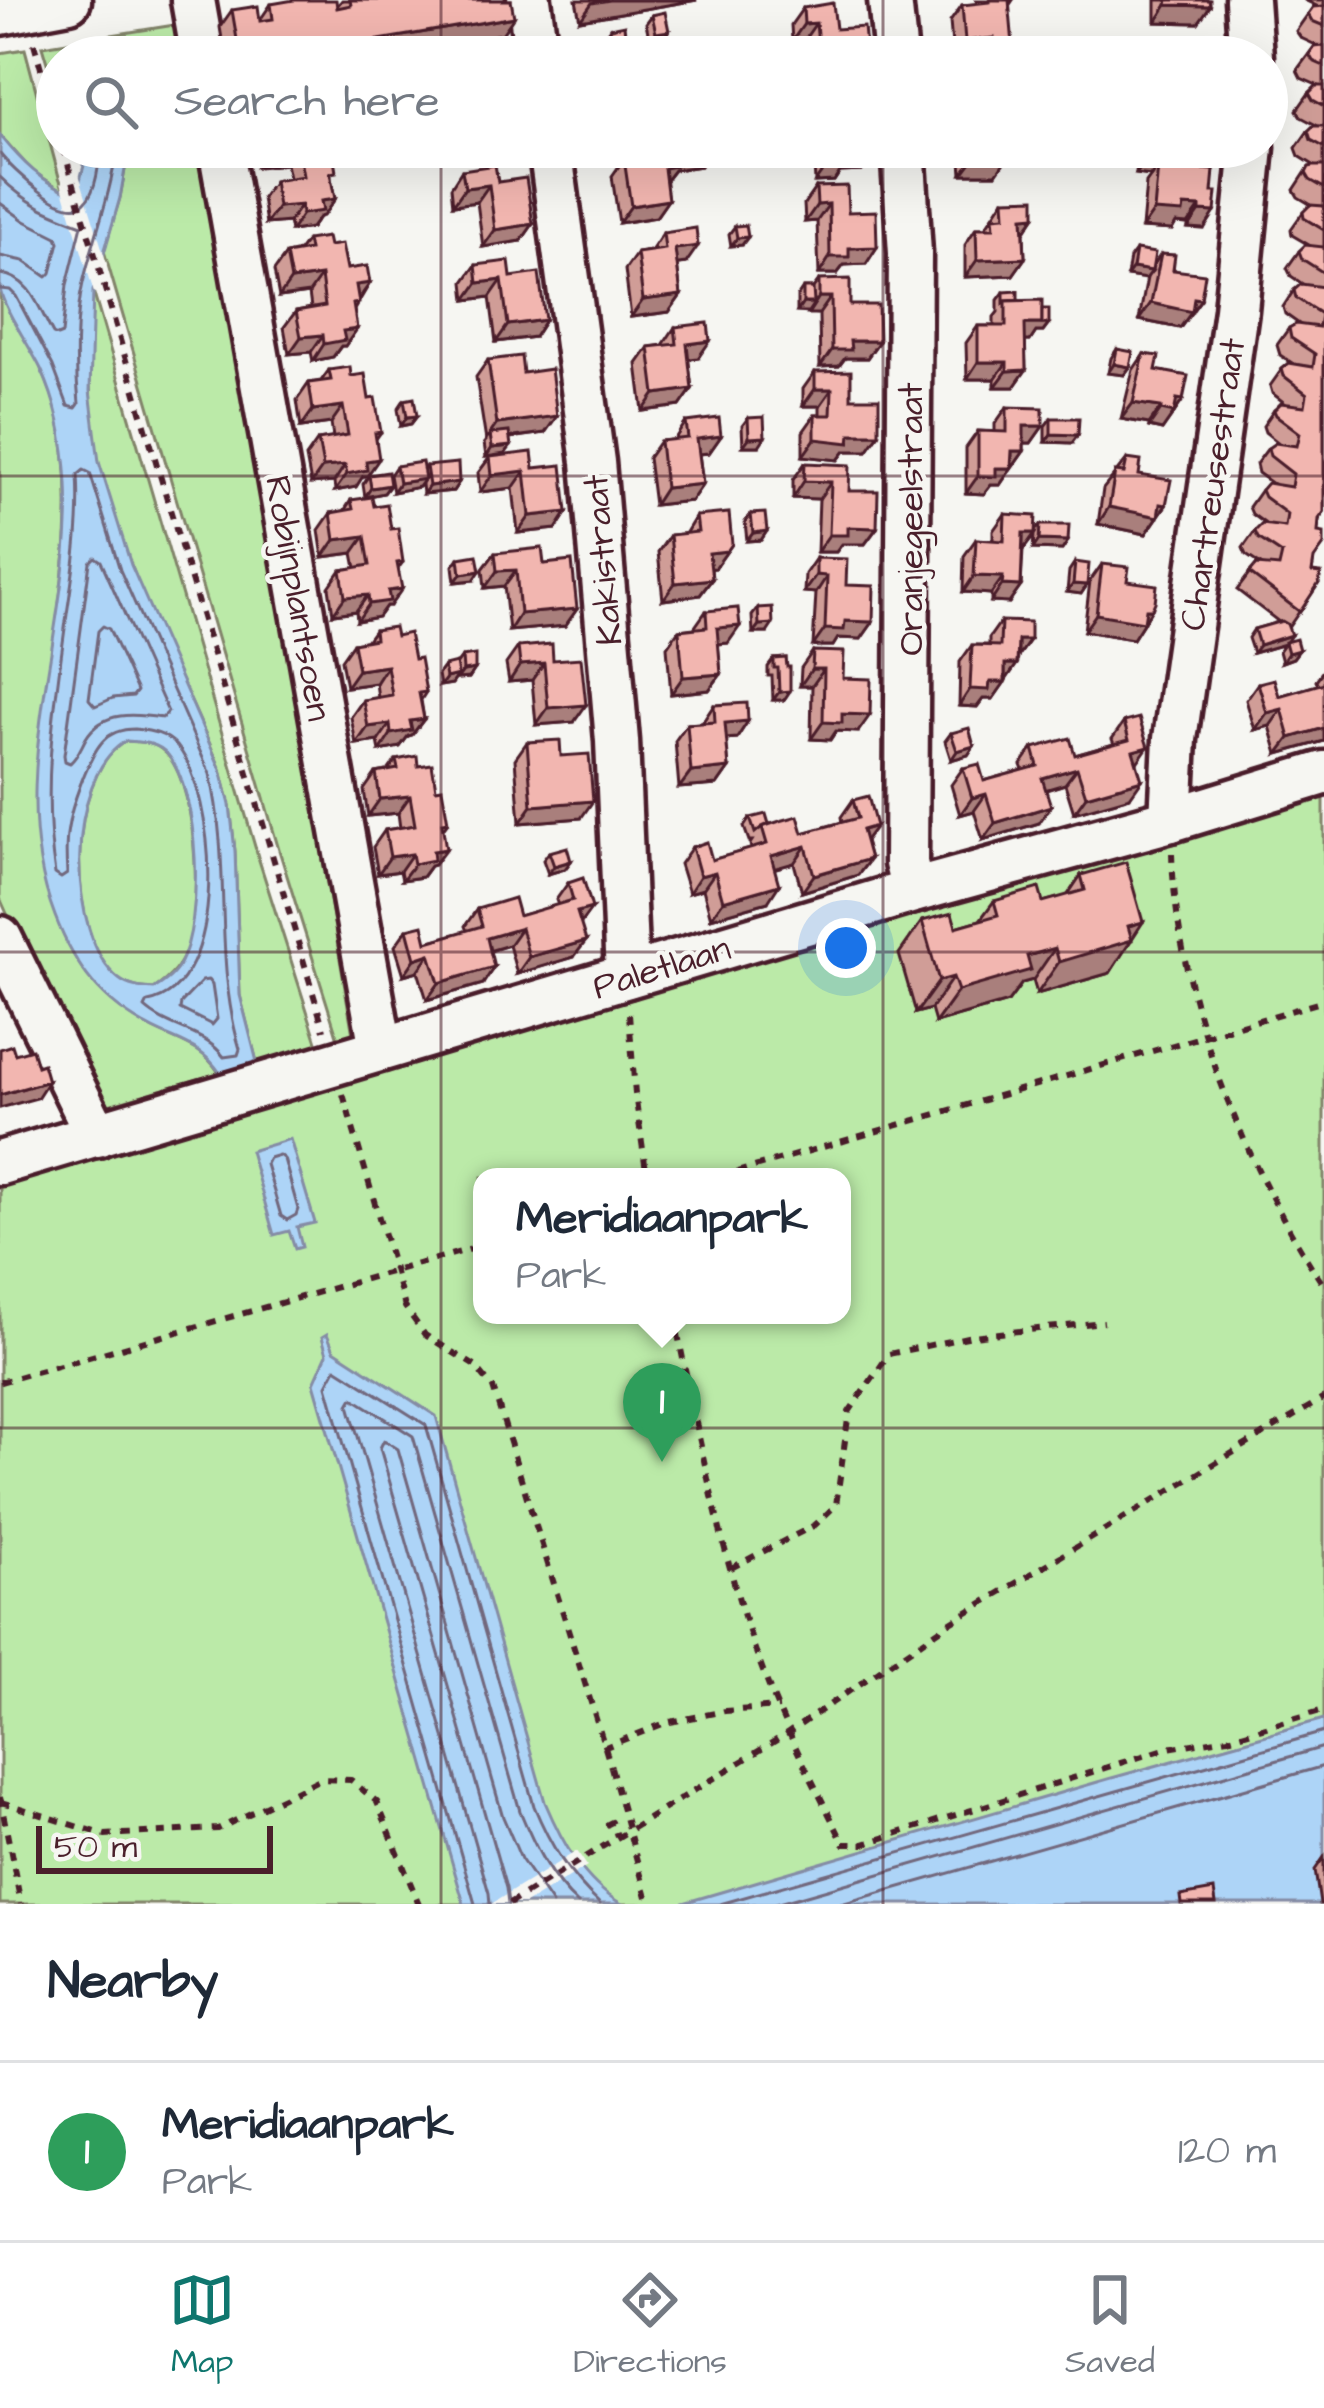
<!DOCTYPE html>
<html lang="en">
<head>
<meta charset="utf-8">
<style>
  body { margin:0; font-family:"Architects Daughter",sans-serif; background:#f6f6f7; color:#1f2937 }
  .scale { position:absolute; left:36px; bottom:30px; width:237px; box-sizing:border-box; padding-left:12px; border:6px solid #4a1f2b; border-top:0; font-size:33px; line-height:42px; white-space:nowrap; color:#4a1f2b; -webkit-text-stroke:9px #f6f6f2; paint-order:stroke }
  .you { position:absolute; left:846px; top:948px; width:42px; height:42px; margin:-30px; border:9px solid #fff; border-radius:50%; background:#1a73e8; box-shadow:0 0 0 18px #1a73e833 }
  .badge { display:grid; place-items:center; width:78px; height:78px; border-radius:50%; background:#0f766e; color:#fff; font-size:39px; font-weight:700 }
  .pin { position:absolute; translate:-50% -99px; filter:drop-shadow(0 3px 6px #0008) }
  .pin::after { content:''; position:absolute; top:63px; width:42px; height:36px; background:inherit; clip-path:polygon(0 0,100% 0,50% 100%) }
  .popup { position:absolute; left:473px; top:1168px; width:378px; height:156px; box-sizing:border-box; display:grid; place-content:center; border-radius:24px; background:#fff; filter:drop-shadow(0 3px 9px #0005); font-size:39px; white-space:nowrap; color:#747a83 }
  .popup b { font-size:45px; color:#1f2937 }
  .popup::after { content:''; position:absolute; left:50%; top:100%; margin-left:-24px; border:24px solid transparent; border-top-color:#fff }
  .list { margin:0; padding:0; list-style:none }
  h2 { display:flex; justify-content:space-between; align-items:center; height:156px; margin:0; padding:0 48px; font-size:51px }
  h2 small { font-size:39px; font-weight:400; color:#747a83 }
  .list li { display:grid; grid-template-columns:78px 1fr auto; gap:36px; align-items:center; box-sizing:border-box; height:180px; padding:0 48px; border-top:3px solid #e0e1e3 }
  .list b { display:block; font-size:45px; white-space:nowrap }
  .list p { margin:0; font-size:39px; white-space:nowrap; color:#747a83 }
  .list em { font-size:39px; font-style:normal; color:#747a83 }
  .icon { flex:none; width:66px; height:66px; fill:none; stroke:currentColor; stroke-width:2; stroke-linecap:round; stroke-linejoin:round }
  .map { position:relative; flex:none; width:1324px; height:1904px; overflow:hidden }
  .search { position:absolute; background:#fff; box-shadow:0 12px 48px #0002; left:36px; right:36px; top:36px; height:132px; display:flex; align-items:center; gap:30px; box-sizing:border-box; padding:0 42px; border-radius:66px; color:#747a83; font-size:45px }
  .sheet { height:336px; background:#fff }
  nav { display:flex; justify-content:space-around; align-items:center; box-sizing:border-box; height:168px; border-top:3px solid #e0e1e3; background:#fff; font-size:33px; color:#747a83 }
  nav a { display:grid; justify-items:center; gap:6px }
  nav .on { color:#0f766e }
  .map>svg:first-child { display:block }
  .green { fill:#bbeaa8; stroke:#82846a; stroke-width:3; fill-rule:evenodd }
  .water { fill:#add4f7; stroke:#858ca5; stroke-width:3; fill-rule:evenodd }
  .pier { fill:#f6f6f2 }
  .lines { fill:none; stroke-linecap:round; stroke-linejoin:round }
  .shore { stroke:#72677d; stroke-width:3 }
  .minor-casing { stroke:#4a1f2b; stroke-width:51 }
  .path { stroke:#4a1f2b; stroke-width:6; stroke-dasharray:9 9; stroke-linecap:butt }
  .minor { stroke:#f6f6f2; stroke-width:42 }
  .path-bridge { stroke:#4a1f2b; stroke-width:6; stroke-dasharray:9 9; stroke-linecap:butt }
  .wall { fill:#d09d97; stroke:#4a1f2b; stroke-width:3 }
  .shaded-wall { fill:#a97f7b; stroke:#4a1f2b; stroke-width:3 }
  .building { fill:#f2b6b0; stroke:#4a1f2b; stroke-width:3 }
  .grid { fill:none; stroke:#4a1f2b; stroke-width:3; stroke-opacity:0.55 }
  .labels { text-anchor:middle; stroke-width:9; stroke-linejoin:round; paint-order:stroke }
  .street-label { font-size:36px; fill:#4a1f2b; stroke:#f6f6f2 }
</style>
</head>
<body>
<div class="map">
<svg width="1324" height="1904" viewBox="0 0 1324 1904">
  <rect width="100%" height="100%" fill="#f6f6f2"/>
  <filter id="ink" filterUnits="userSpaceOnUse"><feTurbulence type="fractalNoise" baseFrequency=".00833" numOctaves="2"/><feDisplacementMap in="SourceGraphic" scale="24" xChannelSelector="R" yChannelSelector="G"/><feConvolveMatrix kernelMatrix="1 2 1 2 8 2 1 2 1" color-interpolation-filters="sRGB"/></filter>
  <g filter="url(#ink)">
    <!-- green -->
    <g class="green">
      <polygon points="181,24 187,57 122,57 118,42 92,47 93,57 57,57 57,96 42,46"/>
      <polygon points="25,49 59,177 64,191 32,171 0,135 0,53"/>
      <polygon points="129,147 202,147 353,1035 338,1039 279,850 104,251 120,198"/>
      <path d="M93,291L258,857L318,1045L257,1062L240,995L235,851L230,805L221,770C179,669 124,571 99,464C86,407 90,348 93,291Z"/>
      <path d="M0,292C21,331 48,372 58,416C96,580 0,752 55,914C74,967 103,1003 153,1029C181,1043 202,1046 219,1073L95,1109L0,898Z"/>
      <path d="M126,741C138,742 151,741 161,749C198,775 202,907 188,946C181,966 171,977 154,989C141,988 129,987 118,979C66,938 65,775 126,741Z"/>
      <path d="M1324,775V1746L737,1904H0V1170ZM482,1177H842V1315H482Z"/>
    </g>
    <!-- water -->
    <g class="water">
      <path d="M0,135C21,161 43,184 76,195L89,147H129L120,198L93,291L90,391L99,462L131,565L221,770L230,805L235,851L240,995L257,1062L220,1073C202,1046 181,1043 153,1029C103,1004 75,968 55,916C1,777 74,625 67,484C65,445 58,405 41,369C31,348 4,310 0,289C0,275 0,258 0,244C0,207 0,171 0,135ZM126,741C141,742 158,742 168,755C200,795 204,919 180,964C175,975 164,982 154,989C141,988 129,987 119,979C66,938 65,775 126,741Z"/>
      <polygon points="290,1139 315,1223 297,1227 302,1247 295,1249 289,1231 274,1235 250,1151"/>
      <path d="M327,1334L334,1350L436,1416L545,1802C562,1842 583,1882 622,1904H464L314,1383L327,1354L322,1337Z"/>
      <polygon points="1324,1719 1324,1904 680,1904 1108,1779"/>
    </g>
    <!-- pier -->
    <g class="pier">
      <polygon points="78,171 107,264 99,291 94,293 61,182 72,188"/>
      <polygon points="577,1851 587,1866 525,1904 491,1904"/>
    </g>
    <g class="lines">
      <!-- shore -->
      <g class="shore">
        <path d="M0,154C12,169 66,222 85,202C97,190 99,163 100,147"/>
        <path d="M0,177C27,204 50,213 82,225L67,285L62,334L57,336L53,334C39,309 31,277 0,274"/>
        <polyline points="0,203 25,221 57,237 59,242 51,273 47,277 24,261 0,256"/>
        <path d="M0,289L10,290L16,296L53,366L68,406L76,408L79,404C75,368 75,317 83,283C94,237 111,194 117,147"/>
        <path d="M84,470L90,473L120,570L210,774C232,865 213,960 240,1049L238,1055L224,1057C205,1031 168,1029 145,1008L148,1002C231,987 217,794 177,746C166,733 151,731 135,729C123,729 110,733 102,742C88,758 71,807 68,828C65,843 66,859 67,874L61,878L55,874C41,786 55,701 67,614C74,568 81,522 78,475Z"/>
        <path d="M95,557L101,561L168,712L162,718C135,714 103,710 86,738C80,749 78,756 70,763L65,761L64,755L90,562Z"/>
        <polygon points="103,626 109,629 137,691 133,696 113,698 95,706 89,699 98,631"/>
        <polygon points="202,981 208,980 212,985 217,1019 212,1025 180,1009 181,1003"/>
        <polygon points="279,1155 284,1159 298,1209 296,1215 287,1220 281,1216 266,1164 269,1158"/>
        <path d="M475,1904L327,1385L336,1368L426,1425L534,1806C550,1845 569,1876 600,1904"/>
        <path d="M490,1904L489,1893L349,1405L353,1398L413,1436L520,1811C534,1845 550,1879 578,1904"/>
        <polyline points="508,1904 506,1888 380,1448 384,1440 398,1449 503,1817 521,1859 552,1904"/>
        <polyline points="720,1904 1324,1732"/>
        <polyline points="775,1904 1324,1747"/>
        <polyline points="841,1904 1324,1766"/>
      </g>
      <defs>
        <g id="minor">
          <polyline points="193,0 203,57"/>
          <polyline points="529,0 537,57"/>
          <polyline points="890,0 896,57"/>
          <polyline points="1247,0 1251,57"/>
          <polyline points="0,13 69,0"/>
          <polyline points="220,147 381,1049"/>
          <polyline points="550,147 593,462 617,741 627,976"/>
          <polyline points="903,147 910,253 906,863 913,891"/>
          <polyline points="1171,820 1175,739 1236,310 1252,147"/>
          <polyline points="0,938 97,1135"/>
          <polyline points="0,1163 913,891 1171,820 1324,773"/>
        </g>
      </defs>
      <!-- minor casing -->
      <use href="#minor" class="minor-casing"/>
      <!-- path -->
      <g class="path">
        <polyline points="34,43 57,126"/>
        <polyline points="63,147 324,1030"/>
        <path d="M1172,853C1176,999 1244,1165 1324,1286"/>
        <polyline points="629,1014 635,1094 647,1177"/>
        <polyline points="343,1094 405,1307 425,1335 475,1366 493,1388 611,1767"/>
        <polyline points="720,1177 1324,1001"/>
        <path d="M674,1315C700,1440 722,1568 769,1687C791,1741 818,1792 844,1844H864L1168,1748L1228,1738L1324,1710"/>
        <polyline points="0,1382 482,1246"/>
        <polyline points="731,1568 815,1525 836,1505 849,1412 889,1354 972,1336 1104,1322"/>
        <polyline points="603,1748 665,1723 725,1711 779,1707"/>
        <polyline points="0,1797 21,1904"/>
        <polyline points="1,1802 105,1835 218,1829 320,1779 351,1780 377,1802 419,1904"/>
        <polyline points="610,1826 608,1824 612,1822 617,1836"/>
        <polyline points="509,1904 788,1733 946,1625 1324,1398"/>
      </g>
      <!-- minor -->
      <use href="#minor" class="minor"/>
      <!-- path-bridge -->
      <polyline class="path-bridge" points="611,1767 649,1904"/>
    </g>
    <!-- wall -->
    <g class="wall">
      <polygon points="342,0 511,0 502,34 365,57 225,57 220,27 232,10 260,20 271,4 337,6"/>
      <polygon points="576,0 697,0 580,20"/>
      <polygon points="976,0 1013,0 1009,6 1005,57 982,57 982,55 953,57 950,22 962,5 977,4"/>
      <polygon points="1156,0 1210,0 1210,6 1198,23 1156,22"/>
      <polygon points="1304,0 1324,0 1324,513 1319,520 1312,572 1319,583 1288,628 1286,642 1299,650 1293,658 1282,662 1279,651 1284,644 1253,653 1248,638 1254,629 1279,622 1237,590 1256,565 1261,565 1246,555 1243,548 1255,531 1267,525 1252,514 1249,507 1261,490 1273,484 1258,473 1256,464 1268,448 1280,444 1265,432 1263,426 1274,410 1286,404 1272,393 1270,386 1282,369 1292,363 1280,355 1277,345 1289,328 1299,324 1285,314 1283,307 1294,290 1304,285 1291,276 1287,268 1299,251 1309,245 1292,235 1291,229 1303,212 1313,206 1298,197 1294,190 1309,167 1315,166 1299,156 1296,148 1308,131 1318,126 1301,117 1297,110 1309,93 1319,86 1301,78 1297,70 1314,47 1320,47 1301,38 1296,31 1313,7 1319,7"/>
      <polygon points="803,8 836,29 867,57 799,57 805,48 804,40 792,41 791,25"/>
      <polygon points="652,15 669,31 663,39 670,57 626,57 635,44 650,42 646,23"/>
      <polygon points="610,28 619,43 605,45 604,36"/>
      <polygon points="253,147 332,147 331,179 335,199 323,216 319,217 311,228 291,231 289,222 266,224 262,198 274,181 289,178 286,164 257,167"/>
      <polygon points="644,147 711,147 711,149 700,166 674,170 665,181 668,200 656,217 619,223 612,176 624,159 638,157"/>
      <polygon points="718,147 739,147 740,150 734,158 719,160"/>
      <polygon points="813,147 873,147 862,171 840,172 834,181 815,182"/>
      <polygon points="960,147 1007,147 996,174 962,174"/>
      <polygon points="1143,152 1170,167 1214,170 1204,229 1188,228 1188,224 1176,223 1172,230 1142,228 1146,183 1151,176 1136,174 1137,160"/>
      <polygon points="462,170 498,182 533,224 521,241 483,247 477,202 453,205 451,187"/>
      <polygon points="816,187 848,212 877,247 866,264 844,265 837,274 819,274 817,221 805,222 804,204"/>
      <polygon points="1004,199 1035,216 1024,233 1025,258 1013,275 965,277 965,245 976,228 985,228"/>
      <polygon points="735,226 742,245 731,246 729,234"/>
      <polygon points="663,233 686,263 677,264 681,295 669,312 631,317 625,270 637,253 651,251"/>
      <polygon points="307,240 329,246 347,269 370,283 354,310 357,329 345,346 341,346 333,357 313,361 311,352 289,354 284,327 296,311 311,308 309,293 279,297 274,271 286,254 299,251"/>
      <polygon points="1136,250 1154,264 1161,254 1201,299 1180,328 1139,320 1147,278 1146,279 1127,276 1130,258"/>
      <polygon points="476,265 511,277 545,320 534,337 496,342 490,297 466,300 464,282"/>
      <polygon points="819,280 850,305 879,341 867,358 845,358 839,366 820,367 819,314 797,312 797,297 803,288 813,288"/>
      <polygon points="1004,292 1018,300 1042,309 1049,324 1043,332 1036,332 1030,341 1025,341 1026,370 1014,387 995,387 995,379 967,379 966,343 978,326 994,326 994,317 998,312 998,300"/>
      <polygon points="675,327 698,358 688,359 692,389 680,406 643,411 637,364 649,347 663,345"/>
      <polygon points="1117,349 1130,367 1124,375 1108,373 1111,358"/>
      <polygon points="1144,354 1183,400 1162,430 1149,427 1149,424 1121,419 1133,370"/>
      <polygon points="488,360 523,373 545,433 510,438 505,454 486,457 484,443 486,441 476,377"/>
      <polygon points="329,370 351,376 369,399 381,432 376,439 367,476 363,476 356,487 335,491 334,482 311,484 306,457 318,440 333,438 331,423 301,427 297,400 309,383 321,381"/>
      <polygon points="815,372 851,398 879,434 867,451 845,451 838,460 803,456 803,432 815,415 820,415 820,406 803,406 803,389"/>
      <polygon points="404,400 417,416 411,424 401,426 398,409"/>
      <polygon points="1007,407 1043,426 1031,443 1024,443 1024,451 1000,485 991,485 984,494 966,493 966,448 978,431 995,432 995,424"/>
      <polygon points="748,418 759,446 743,446 742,426"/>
      <polygon points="1051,418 1072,443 1045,442 1045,426"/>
      <polygon points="686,422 721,436 709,453 699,454 703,484 691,501 654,505 648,458 660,441 674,440"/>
      <polygon points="490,457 534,468 567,512 556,529 518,533 513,488 480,492 478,473"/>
      <polygon points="1127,459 1139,475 1166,505 1146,534 1098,524 1103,489"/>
      <polygon points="805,463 849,491 877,528 865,544 842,544 836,552 817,552 819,499 793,498 793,480"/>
      <polygon points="396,466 424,470 426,466 459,482 453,491 423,494 422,484 419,487 393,492 390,475"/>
      <polygon points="369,475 390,485 384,493 365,497 363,484"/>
      <polygon points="351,500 374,506 391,529 403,562 398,569 390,606 386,606 378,617 357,621 356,611 333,614 329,587 341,570 356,568 353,553 323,557 319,530 331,513 344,511"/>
      <polygon points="751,514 767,531 761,540 747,541 745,522"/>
      <polygon points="1005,514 1035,531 1040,525 1068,541 1062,550 1033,549 1034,536 1023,550 1021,586 1009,603 991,602 991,594 963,592 964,556 976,539 993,540 993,531"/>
      <polygon points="696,516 732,544 715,568 711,568 712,579 700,595 663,600 658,552 670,535 685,534"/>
      <polygon points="495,553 544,564 577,609 565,626 509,631 504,586 485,588 483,569"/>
      <polygon points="459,558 474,580 455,582 453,566"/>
      <polygon points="816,558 846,585 873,622 861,639 838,638 833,646 813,646 816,593 804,592 805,574"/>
      <polygon points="1075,562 1087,585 1081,594 1067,592 1069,571"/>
      <polygon points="1102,564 1127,581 1152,609 1133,639 1084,631 1090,581"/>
      <polygon points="758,608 767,633 753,633 752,616"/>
      <polygon points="706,611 728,643 718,644 721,674 709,690 671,694 667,647 679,630 694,628"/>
      <polygon points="1001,621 1030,640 1018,657 1017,664 993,699 983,699 977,707 959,706 960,662 972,645 989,645 989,638"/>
      <polygon points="374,630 396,636 414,659 426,692 421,700 424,719 412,735 408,736 400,747 380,751 378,741 356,744 351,717 363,700 378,698 376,683 346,687 341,660 353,643 366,641"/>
      <polygon points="518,647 553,660 574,722 536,725 532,680 509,682 506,664"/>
      <polygon points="813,651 843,678 858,732 836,731 830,740 811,739 812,686 800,686 801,668"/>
      <polygon points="462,657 475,669 469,678 457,679 457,677 452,684 440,686 438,674 444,666 456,665"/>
      <polygon points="786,658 784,700 773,700 772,676 768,676 768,667 774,659"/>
      <polygon points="1324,669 1324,741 1278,754 1270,726 1255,730 1246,700 1258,683 1279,696 1318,685 1316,680"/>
      <polygon points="714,705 748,721 737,738 726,739 729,768 717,785 679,788 675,741 687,724 702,723"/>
      <polygon points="1124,722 1137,763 1130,797 1074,813 1065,784 1046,790 1039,823 983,840 974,811 960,815 951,785 963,768 984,781 1023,770 1021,765 1033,748 1075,755 1114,744 1112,739"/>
      <polygon points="951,733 974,746 968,755 951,760 945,741"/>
      <polygon points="527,742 561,756 581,818 520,823 515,759"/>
      <polygon points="396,760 418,766 436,789 448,822 443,829 434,865 430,866 422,877 402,880 400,871 378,874 373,847 385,830 400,828 398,813 368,816 364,790 376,773 388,771"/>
      <polygon points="853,800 870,859 858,875 802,892 794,863 775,868 768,902 711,918 703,889 689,893 680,864 692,847 712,860 751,849 750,844 752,841 749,841 744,827 750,818 803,833 842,822 841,817"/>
      <polygon points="549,852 571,861 565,869 548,874 543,860"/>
      <polygon points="1081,875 1132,938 1110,973 1037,994 1033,980 1022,983 1008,1002 935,1023 931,1009 916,1013 899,954 922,921 956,927 980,920 994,901 1043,902 1067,896"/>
      <polygon points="568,883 592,908 581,923 574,957 517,974 509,945 490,951 483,984 427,1000 418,971 404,975 395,946 407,929 427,942 467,931 465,926 477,909 519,916 558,905 556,900"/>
      <polygon points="1324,1857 1324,1904 1320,1904 1315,1870"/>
    </g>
    <!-- shaded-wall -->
    <g class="shaded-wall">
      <polygon points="610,0 697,0 580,20 592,3"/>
      <polygon points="1167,5 1210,6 1198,23 1156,22"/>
      <polygon points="514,17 502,34 365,57 279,57"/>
      <polygon points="816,23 804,40 792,41 804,24"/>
      <polygon points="669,31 663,40 650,42 656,33"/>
      <polygon points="625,34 619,43 605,45 611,37"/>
      <polygon points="994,38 982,55 954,57 965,41"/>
      <polygon points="1013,45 1005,57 987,57 994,47"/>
      <polygon points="298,147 286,164 257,167 269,150"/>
      <polygon points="473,147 499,147 470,152"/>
      <polygon points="711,149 700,166 674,170 664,183 664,168 685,153"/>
      <polygon points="740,150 734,158 719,160 725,152"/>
      <polygon points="874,154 862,171 840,172 834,181 815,182 827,165 845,155"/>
      <polygon points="1008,157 996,174 962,174 974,158"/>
      <polygon points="1142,166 1157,167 1151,176 1136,174"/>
      <polygon points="489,185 477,202 453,205 465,188"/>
      <polygon points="335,199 323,216 319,217 311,228 291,231 302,214 321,201"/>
      <polygon points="668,200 656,217 619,223 631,206"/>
      <polygon points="829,204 817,221 805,222 817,205"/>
      <polygon points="301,205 289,222 266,224 278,207"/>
      <polygon points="1184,206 1200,207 1188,224 1176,223 1172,230 1142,228 1154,211"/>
      <polygon points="1200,211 1215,212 1204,229 1188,228"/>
      <polygon points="1035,216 1023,233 1023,217"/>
      <polygon points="533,224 521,241 483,247 495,230"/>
      <polygon points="748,237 742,245 731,246 737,238"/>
      <polygon points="698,246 686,263 663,266 675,249"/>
      <polygon points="877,247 866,264 844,265 837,274 819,274 830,257 849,248"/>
      <polygon points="1025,258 1013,275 965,277 977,260"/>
      <polygon points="1133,268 1152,271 1146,279 1127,276"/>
      <polygon points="321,276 309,293 279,297 291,280"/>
      <polygon points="502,280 490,297 466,300 478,283"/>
      <polygon points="370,283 358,300 356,285"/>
      <polygon points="681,295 669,312 631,317 643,300"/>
      <polygon points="819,297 831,297 819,314 808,314"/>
      <polygon points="1194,298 1201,299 1180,328 1139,320 1151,303"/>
      <polygon points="803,303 814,303 808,312 797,312"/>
      <polygon points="545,320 534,337 496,342 508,325"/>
      <polygon points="1025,324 1049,324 1043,332 1036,332 1030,341 1014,341"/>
      <polygon points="357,329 345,346 341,346 333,357 313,361 324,344 343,331"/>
      <polygon points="323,335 311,352 289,354 301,337"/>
      <polygon points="710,341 698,358 675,361 687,344"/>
      <polygon points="850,341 879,341 867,358 845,358 839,366 820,367 832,350"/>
      <polygon points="978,362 1007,362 995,379 967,379"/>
      <polygon points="1114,364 1130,367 1124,375 1108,373"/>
      <polygon points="1026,370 1014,387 995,387 1007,371"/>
      <polygon points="692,389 680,406 643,411 655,394"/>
      <polygon points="815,389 832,389 820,406 803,406"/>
      <polygon points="1177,399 1183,400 1162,430 1149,427 1161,410"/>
      <polygon points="1133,403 1161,407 1149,424 1121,419"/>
      <polygon points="343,406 331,423 301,427 313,410"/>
      <polygon points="417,416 411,424 401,426 407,417"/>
      <polygon points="557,416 545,433 491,440 490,434 485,441 497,424"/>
      <polygon points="1024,426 1043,426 1031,443 1012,443"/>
      <polygon points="851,434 879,434 867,451 845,451 838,460 803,456 815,439"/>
      <polygon points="1051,434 1078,435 1072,443 1045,442"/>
      <polygon points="721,436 709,453 686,455 697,439"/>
      <polygon points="765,437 759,446 743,446 749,438"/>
      <polygon points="511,446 505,454 486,457 492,448"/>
      <polygon points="1012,451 1024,451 1012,468"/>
      <polygon points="379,459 367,476 363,476 356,487 335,491 347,474 366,461"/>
      <polygon points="345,465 334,482 311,484 323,467"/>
      <polygon points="996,468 1011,468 1000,485 991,485 984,494 966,493 978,476"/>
      <polygon points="525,471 513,488 480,492 492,475"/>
      <polygon points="425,479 419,487 393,492 399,483"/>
      <polygon points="804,481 831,482 819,499 793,498"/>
      <polygon points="459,482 453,491 423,494 429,486"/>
      <polygon points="703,484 691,501 654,505 665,488"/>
      <polygon points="390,485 384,493 365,497 371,488"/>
      <polygon points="1160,504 1166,505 1146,534 1098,524 1109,507"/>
      <polygon points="567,512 556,529 518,533 530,516"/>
      <polygon points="848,527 877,528 865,544 842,544 836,552 817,552 829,535"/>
      <polygon points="767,531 761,540 747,541 753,533"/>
      <polygon points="1023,533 1035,533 1023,550"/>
      <polygon points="365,536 353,553 323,557 335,540"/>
      <polygon points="1039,540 1068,541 1062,550 1033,549"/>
      <polygon points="727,551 715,568 698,570 709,553"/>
      <polygon points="516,570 504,586 485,588 497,571"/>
      <polygon points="480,571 474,580 455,582 461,574"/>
      <polygon points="816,575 827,576 816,593 804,592"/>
      <polygon points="974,576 1003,577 991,594 963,592"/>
      <polygon points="712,579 700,595 663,600 675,583"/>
      <polygon points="1073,584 1087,585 1081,594 1067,592"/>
      <polygon points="1002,585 1021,586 1009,603 991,602"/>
      <polygon points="402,589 390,606 386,606 378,617 357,621 369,604 388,591"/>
      <polygon points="368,595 356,611 333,614 345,597"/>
      <polygon points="577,609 565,626 509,631 520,614"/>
      <polygon points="1146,609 1152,609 1133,639 1084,631 1096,614"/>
      <polygon points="845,621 873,622 861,639 838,638 833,646 813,646 825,629"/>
      <polygon points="773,624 767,633 753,633 759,625"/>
      <polygon points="740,626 728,643 705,645 717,628"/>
      <polygon points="1291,635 1285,644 1253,653 1259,645"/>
      <polygon points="1018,640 1030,640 1018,657"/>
      <polygon points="1299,650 1293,658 1282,662 1288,653"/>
      <polygon points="544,663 532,680 509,682 520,665"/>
      <polygon points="1005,664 1017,664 1005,681"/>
      <polygon points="387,666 376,683 346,687 358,670"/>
      <polygon points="475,669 469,678 457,679 463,671"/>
      <polygon points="812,669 824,669 812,686 800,686"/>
      <polygon points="721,674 709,690 671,694 683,677"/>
      <polygon points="458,675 452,684 440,686 446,678"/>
      <polygon points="990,682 1005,682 993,699 983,699 977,707 959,706 970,689"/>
      <polygon points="790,691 784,700 773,700 779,692"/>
      <polygon points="586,705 574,722 536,725 548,708"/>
      <polygon points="1282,709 1270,726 1255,730 1267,713"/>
      <polygon points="842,714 870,715 858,732 836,731 830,740 811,739 823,722"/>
      <polygon points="424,719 412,735 408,736 400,747 380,751 391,734 410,721"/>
      <polygon points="748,721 737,738 713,740 725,723"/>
      <polygon points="390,724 378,741 356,744 368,727"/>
      <polygon points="1324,728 1324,741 1278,754 1290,738"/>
      <polygon points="974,746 968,755 951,760 957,751"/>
      <polygon points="1148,747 1136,764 1133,751"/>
      <polygon points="729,768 717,785 679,788 691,772"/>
      <polygon points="1077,768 1065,784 1031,794 1042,778"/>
      <polygon points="1142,780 1130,797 1074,813 1086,796"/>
      <polygon points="986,794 974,811 960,815 972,798"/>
      <polygon points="410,796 398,813 368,816 380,799"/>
      <polygon points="593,801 581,818 520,823 532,806"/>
      <polygon points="1051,806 1039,823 983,840 995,823"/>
      <polygon points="876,826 864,842 862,830"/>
      <polygon points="806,846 794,863 759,873 771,856"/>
      <polygon points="446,849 434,865 430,866 422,877 402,880 414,864 433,851"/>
      <polygon points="412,854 400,871 378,874 390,857"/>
      <polygon points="870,859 858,875 802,892 814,875"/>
      <polygon points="571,861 565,869 548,874 554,866"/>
      <polygon points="715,872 703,889 689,893 700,876"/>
      <polygon points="779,885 768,902 711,918 723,901"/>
      <polygon points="592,908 580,924 577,912"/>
      <polygon points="1143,922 1110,973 1037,994 1059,962 1128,926"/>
      <polygon points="521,928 509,945 475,955 487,938"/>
      <polygon points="586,941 574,957 517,974 529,957"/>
      <polygon points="1055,948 1033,980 1022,983 1008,1002 935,1023 958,991 1027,956"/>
      <polygon points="430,954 418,971 404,975 415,959"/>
      <polygon points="494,967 483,984 427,1000 439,983"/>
      <polygon points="953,977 931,1009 916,1013 939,981"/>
      <polygon points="48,1081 37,1098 0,1108 0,1095"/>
    </g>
    <!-- building -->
    <g class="building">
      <polygon points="294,0 336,0 337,8 351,5 350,0 511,0 514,17 279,57 240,57 232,10 258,6 260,21 273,19 271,4"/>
      <polygon points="990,0 1009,0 1013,45 994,47 994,38 965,41 962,5 990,2"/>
      <polygon points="1168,0 1209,0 1210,6 1167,5"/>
      <polygon points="833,3 836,29 864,27 867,57 807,57 806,46 818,45 816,23 804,24 803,8"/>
      <polygon points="1324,6 1324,26 1312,21 1308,14 1313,7"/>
      <polygon points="665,12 669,31 656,33 652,15"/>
      <polygon points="624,25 625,34 611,37 610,28"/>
      <polygon points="668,39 671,56 638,57 635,44"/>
      <polygon points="1324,46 1324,66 1313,61 1309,54 1314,47"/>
      <polygon points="1112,51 1112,57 1098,57 1098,52"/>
      <polygon points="1316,86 1324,86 1324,106 1313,100 1309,93"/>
      <polygon points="1313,126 1324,126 1324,147 1311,140 1308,131"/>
      <polygon points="298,147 332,147 336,172 330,173 335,199 321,201 323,211 302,214 301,205 278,207 274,181 303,176"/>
      <polygon points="651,147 711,147 711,149 685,153 676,166 664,168 668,200 631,206 624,159 652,155"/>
      <polygon points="725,147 739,147 740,150 725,152"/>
      <polygon points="826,147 873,147 874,154 845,155 846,164 827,165"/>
      <polygon points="973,147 1007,147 1008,157 974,158"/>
      <polygon points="1143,152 1172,154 1170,167 1142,166"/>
      <polygon points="495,165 498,182 526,178 533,224 495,230 489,185 465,188 462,170"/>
      <polygon points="1158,166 1214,170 1212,192 1217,192 1215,212 1200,211 1200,207 1184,206 1183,213 1154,211"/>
      <polygon points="1314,166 1324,166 1324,188 1310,180 1306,173 1309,167"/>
      <polygon points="847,186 848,212 876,211 877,247 849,248 849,257 830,257 829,204 817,205 816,187"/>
      <polygon points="1035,198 1035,216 1023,217 1025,258 977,260 976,228 994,228 993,217 1005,216 1004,199"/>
      <polygon points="1310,205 1324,206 1324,230 1304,218 1303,212"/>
      <polygon points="746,225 748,237 737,238 735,226"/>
      <polygon points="696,228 698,246 675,249 681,295 643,300 637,253 665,249 663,233"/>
      <polygon points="327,237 329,246 342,244 347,269 367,266 370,283 356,285 359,303 353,304 357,329 343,331 345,340 324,344 323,335 301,337 296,311 325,306 321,276 291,280 286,254 309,250 307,240"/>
      <polygon points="1305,245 1324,247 1324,273 1302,259 1299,251"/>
      <polygon points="1136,250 1155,253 1152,271 1133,268"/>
      <polygon points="1161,254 1175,255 1173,270 1205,274 1201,299 1194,298 1192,312 1151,303"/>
      <polygon points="509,261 511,277 539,273 545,320 508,325 502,280 478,283 476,265"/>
      <polygon points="850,279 850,305 878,305 879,341 850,341 851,350 832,350 831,297 819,297 819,280"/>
      <polygon points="1301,284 1324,287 1324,512 1319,519 1318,532 1324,533 1324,545 1314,559 1312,572 1321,573 1319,583 1300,612 1249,573 1256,565 1279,567 1282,554 1258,538 1255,531 1262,524 1285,527 1287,514 1264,497 1261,490 1267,483 1291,487 1293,474 1270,456 1268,448 1275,443 1297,446 1300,433 1276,415 1274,410 1281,403 1305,406 1307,394 1284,376 1282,369 1289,363 1313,367 1315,354 1291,338 1289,328 1296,324 1319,327 1321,314 1296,298 1294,290"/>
      <polygon points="803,288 813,288 814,303 803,303"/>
      <polygon points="1018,291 1018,300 1006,301 1004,303 1004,292"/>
      <polygon points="1042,300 1042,324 1025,324 1026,370 1007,371 1007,362 978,362 978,326 1006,326 1006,301"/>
      <rect x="1042" y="309" width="7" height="15"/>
      <polygon points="708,323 710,341 687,344 692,389 655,394 649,347 677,344 675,327"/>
      <polygon points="1117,349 1133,352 1130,367 1114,364"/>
      <polygon points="1144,354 1159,356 1156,370 1188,376 1183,400 1177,399 1174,413 1161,410 1161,407 1133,403"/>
      <polygon points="521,356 523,373 551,369 557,416 497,424 488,360"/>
      <polygon points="350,367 351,376 365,374 369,399 375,398 381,432 375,433 379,459 366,461 367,470 347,474 345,465 323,467 318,440 348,435 343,406 313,410 309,383 331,380 329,370"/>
      <polygon points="851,371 851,398 879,398 879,434 851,434 850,443 815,439 815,415 831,415 832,389 815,389 815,372"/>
      <polygon points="414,398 417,416 407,417 404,400"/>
      <polygon points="1007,407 1043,408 1043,426 1024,426 1024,451 1012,451 1011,468 996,468 996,477 978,476 978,431 1007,432"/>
      <polygon points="764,417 765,437 749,438 748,418"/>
      <polygon points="719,418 721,436 697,439 703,484 665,488 660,441 688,438 686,422"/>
      <polygon points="1051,418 1079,418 1078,435 1051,434"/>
      <polygon points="509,432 511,446 492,448 490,434"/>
      <polygon points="532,452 534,468 562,465 567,512 530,516 525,471 492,475 490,457"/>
      <polygon points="1127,459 1141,461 1139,475 1171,480 1166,505 1160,504 1158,517 1109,507 1115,472 1124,473"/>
      <polygon points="422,462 425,479 399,483 396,466"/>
      <polygon points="458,463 459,482 429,486 426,466"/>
      <polygon points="805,463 850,465 849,491 878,491 877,528 848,527 848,535 829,535 831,482 804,481"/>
      <polygon points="388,472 390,485 371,488 369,475"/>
      <polygon points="372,497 374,506 387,504 391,529 398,528 403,562 397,563 402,589 388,591 390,601 369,604 368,595 345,597 341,570 370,565 365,536 335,540 331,513 353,509 351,500"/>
      <polygon points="729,513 732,544 727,551 709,553 712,579 675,583 670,535 698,532 696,516"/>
      <polygon points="765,513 767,531 753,533 751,514"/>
      <polygon points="1005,514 1036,516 1035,533 1023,533 1021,586 1002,585 1003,577 974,576 976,539 1004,541"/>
      <polygon points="1040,525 1069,525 1068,541 1039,540"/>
      <polygon points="542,548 544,564 572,561 577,609 520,614 516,570 497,571 495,553"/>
      <polygon points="477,555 480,571 461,574 459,558"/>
      <polygon points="816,558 847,559 846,585 874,586 873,622 845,621 844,630 825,629 827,576 816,575"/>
      <polygon points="1075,562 1089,564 1087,585 1073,584"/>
      <polygon points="1102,564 1129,567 1127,581 1157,585 1155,602 1152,609 1146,609 1144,622 1096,614"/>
      <polygon points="772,607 773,624 759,625 758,608"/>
      <polygon points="738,608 740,626 717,628 721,674 683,677 679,630 707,627 706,611"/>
      <polygon points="1001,621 1030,622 1030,640 1018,640 1017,664 1005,664 1005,682 990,682 989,690 970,689 972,645 1000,646"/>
      <polygon points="1282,621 1287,624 1291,635 1259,645 1254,629"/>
      <polygon points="394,627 396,636 409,633 414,659 420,658 426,692 419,693 424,719 410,721 412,730 391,734 390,724 368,727 363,700 392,695 387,666 358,670 353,643 375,639 374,630"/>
      <polygon points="1296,639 1299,650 1288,653 1285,642"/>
      <polygon points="552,644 553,660 581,658 586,705 548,708 544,663 520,665 518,647"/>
      <polygon points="813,651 844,652 843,678 871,679 870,715 842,714 842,723 823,722 824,669 812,669"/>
      <polygon points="475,655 475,669 463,671 462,657"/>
      <polygon points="786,658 787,667 790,667 790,691 779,692 778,668 774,668 774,659"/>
      <polygon points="456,663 458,675 446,678 444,666"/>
      <polygon points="1274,679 1279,696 1324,683 1324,728 1290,738 1282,709 1267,713 1258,683"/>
      <polygon points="747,703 748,721 725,723 729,768 691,772 687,724 715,722 714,705"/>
      <polygon points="1139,718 1148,747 1133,751 1142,780 1086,796 1077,768 1042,778 1051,806 995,823 986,794 972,798 963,768 979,764 984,781 1038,766 1033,748 1070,738 1075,755 1103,747 1129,740 1124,722"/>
      <polygon points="969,728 974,746 957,751 951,733"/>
      <polygon points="560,740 561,756 589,754 593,801 532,806 527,742"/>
      <polygon points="417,756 418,766 432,764 436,789 442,788 448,822 442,823 446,849 433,851 434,860 414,864 412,854 390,857 385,830 415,825 410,796 380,799 376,773 398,769 396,760"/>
      <polygon points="868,796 876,826 862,830 870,859 814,875 806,846 771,856 779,885 723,901 715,872 700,876 692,847 707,842 712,860 767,844 762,827 780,821 798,816 803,833 858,818 853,800"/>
      <polygon points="766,814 769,824 762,827 755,833 750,818"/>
      <polygon points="567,847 571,861 554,866 549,852"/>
      <polygon points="1126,862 1143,922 1128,926 1132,940 1059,962 1055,948 1027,956 1031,970 958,991 953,977 939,981 922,921 952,913 956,927 998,915 994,901 1039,888 1043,902 1085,890 1081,875"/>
      <polygon points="583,878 592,908 577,912 586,941 529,957 521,928 487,938 494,967 439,983 430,954 415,959 407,929 423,925 427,942 482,926 477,909 494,904 514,898 519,916 573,900 568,883"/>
      <polygon points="12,1045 15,1054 32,1049 37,1066 43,1064 48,1081 0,1095 0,1049"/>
      <polygon points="1214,1890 1216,1904 1181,1904 1180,1896"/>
    </g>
  </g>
  <!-- grid -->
  <path class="grid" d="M441,0V57M883,0V57M441,147V1904M883,147V1904M0,476H1324M0,952H1324M0,1428H1324"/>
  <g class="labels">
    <!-- street labels -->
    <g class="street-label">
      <text transform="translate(1211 484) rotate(-82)" y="13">Chartreusestraat</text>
      <text transform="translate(909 519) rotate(-90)" y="13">Oranjegeelstraat</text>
      <text transform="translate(601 560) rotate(-95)" y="13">Kakistraat</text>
      <text transform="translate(300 598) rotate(80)" y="13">Robijnplantsoen</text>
      <text transform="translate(661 966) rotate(-17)" y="13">Paletlaan</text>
    </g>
  </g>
</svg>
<div class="scale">50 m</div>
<div class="you"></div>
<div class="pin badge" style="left:662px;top:1462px;background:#2e9e5b">1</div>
<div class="popup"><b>Meridiaanpark</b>Park</div>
<div class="search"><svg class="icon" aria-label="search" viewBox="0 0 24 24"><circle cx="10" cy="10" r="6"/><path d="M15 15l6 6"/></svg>Search here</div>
</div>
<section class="sheet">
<h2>Nearby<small></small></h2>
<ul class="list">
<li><span class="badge" style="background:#2e9e5b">1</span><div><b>Meridiaanpark</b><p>Park</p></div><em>120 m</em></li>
</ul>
</section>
<nav>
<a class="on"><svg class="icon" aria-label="map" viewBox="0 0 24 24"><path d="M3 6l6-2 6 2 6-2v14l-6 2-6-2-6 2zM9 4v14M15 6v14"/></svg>Map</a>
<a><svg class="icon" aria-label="directions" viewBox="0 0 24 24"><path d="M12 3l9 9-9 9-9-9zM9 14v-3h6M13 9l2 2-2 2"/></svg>Directions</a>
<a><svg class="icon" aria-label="saved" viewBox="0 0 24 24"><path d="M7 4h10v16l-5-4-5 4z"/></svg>Saved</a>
</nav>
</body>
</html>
